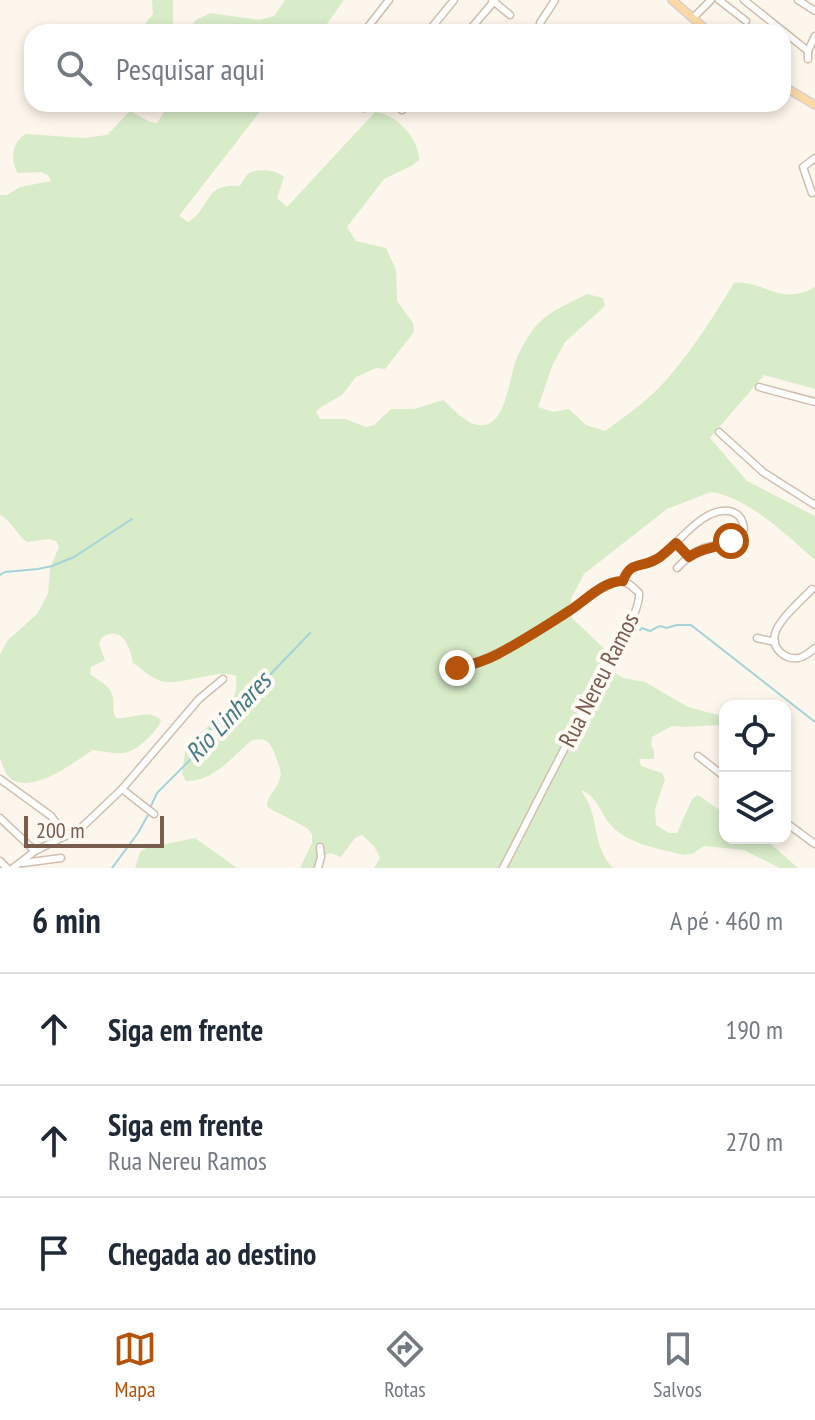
<!DOCTYPE html>
<html lang="pt">
<head>
<meta charset="utf-8">
<style>
  body { margin:0; font-family:"PT Sans Narrow",sans-serif; background:#f6f6f7; color:#1f2937 }
  .controls { position:absolute; right:24px; bottom:24px; display:grid; overflow:hidden; border-radius:16px; box-shadow:0 4px 12px #0003 }
  .controls button { width:72px; height:72px; display:grid; place-items:center; padding:0; border:0; border-bottom:2px solid #e0e1e3; background:#fff; color:#1f2937; font:40px sans-serif }
  .scale { position:absolute; left:24px; bottom:20px; width:140px; box-sizing:border-box; padding-left:8px; border:4px solid #7a5c4d; border-top:0; font-size:22px; line-height:28px; white-space:nowrap; color:#7a5c4d; -webkit-text-stroke:6px #fffaf3; paint-order:stroke }
  .stop { position:absolute; width:24px; height:24px; margin:-18px; border:6px solid #b45309; border-radius:50%; background:#fff }
  .stop.end { background:#b45309; border-color:#fff; box-shadow:0 2px 8px #0008 }
  .list { margin:0; padding:0; list-style:none }
  h2 { display:flex; justify-content:space-between; align-items:center; height:104px; margin:0; padding:0 32px; font-size:34px }
  h2 small { font-size:26px; font-weight:400; color:#747a83 }
  .list li { display:grid; grid-template-columns:52px 1fr auto; gap:24px; align-items:center; box-sizing:border-box; height:112px; padding:0 32px; border-top:2px solid #e0e1e3 }
  .list b { display:block; font-size:30px; white-space:nowrap }
  .list p { margin:0; font-size:26px; white-space:nowrap; color:#747a83 }
  .list em { font-size:26px; font-style:normal; color:#747a83 }
  .icon { flex:none; width:44px; height:44px; fill:none; stroke:currentColor; stroke-width:2; stroke-linecap:round; stroke-linejoin:round }
  .map { position:relative; flex:none; width:815px; height:868px; overflow:hidden }
  .search { position:absolute; background:#fff; box-shadow:0 4px 12px #0003; left:24px; right:24px; top:24px; height:88px; display:flex; align-items:center; gap:20px; box-sizing:border-box; padding:0 28px; border-radius:24px; color:#747a83; font-size:30px }
  .sheet { height:440px; background:#fff }
  nav { display:flex; justify-content:space-around; align-items:center; box-sizing:border-box; height:112px; border-top:2px solid #e0e1e3; background:#fff; font-size:22px; color:#747a83 }
  nav a { display:grid; justify-items:center; gap:4px }
  nav .on { color:#b45309 }
  .map>svg:first-child { display:block }
  .green { fill:#d8ecc9 }
  .lines { fill:none; stroke-linecap:round; stroke-linejoin:round }
  .stream { stroke:#a5d3da; stroke-width:2 }
  .minor-casing { stroke:#d1beb0; stroke-width:9 }
  .major-casing { stroke:#dad1cd; stroke-width:10 }
  .minor { stroke:#fff; stroke-width:6 }
  .major { stroke:#fbd9a5; stroke-width:7 }
  .route { stroke:#b45309; stroke-width:10 }
  .labels { text-anchor:middle; stroke-width:8; stroke-linejoin:round; paint-order:stroke }
  .street-label { font-size:24px; fill:#7a5c4d; stroke:#fffaf3 }
  .water-label { font-size:26px; font-style:italic; fill:#437c86; stroke:#fffaf3 }
</style>
</head>
<body>
<div class="map">
<svg width="815" height="868" viewBox="0 0 815 868">
  <rect width="100%" height="100%" fill="#fdf6ec"/>
  <!-- green -->
  <g class="green">
    <polygon points="152,0 173,0 173,32 139,32 153,14"/>
    <polygon points="285,0 344,0 321,32 185,32 196,20 210,13 259,20 274,16"/>
    <path d="M169,104H266L179,216L188,222C212,208 202,183 240,186C242,182 244,178 247,175C255,167 277,170 284,177L277,198L287,207L375,112C395,113 420,139 419,160L413,165L384,179L347,227L356,241L386,248L396,270L397,301L413,323L414,332L385,369L376,368L356,377L342,395L321,407L316,412L320,419H345L366,427L374,425L391,409H414L443,400C453,409 465,423 478,425C506,430 509,377 516,360C520,350 528,336 535,327C547,312 570,303 587,294L603,298L605,306L565,342L553,364L538,407L553,412L569,409L586,425L605,431C627,415 650,399 667,379C693,349 714,316 734,283C766,280 779,307 815,287V389L764,375L710,438L747,481L815,516V560C787,536 750,498 711,492L667,509L584,574L571,599L572,618L609,653L606,660L616,674L623,678L645,682L688,707L725,717V729L717,725L687,727L672,726L652,737L651,744L654,751V759H639L641,766L662,773L665,780L655,809L656,825L669,833H677L692,799L698,795L725,814V838H764L798,868H780L744,850L704,846L692,854L684,855C661,849 625,844 609,823C600,811 597,796 581,790C584,795 588,801 590,807C598,828 595,849 613,868H374L380,858L374,846L362,835L355,838L341,857L330,853L318,860L313,868H300L312,843V834L307,828L267,807C267,795 277,790 280,778C282,771 279,766 277,760C272,745 268,735 251,741C232,757 213,782 186,781L182,774L186,745C201,732 232,710 236,690C237,685 236,681 236,676C218,669 187,684 166,682C154,681 142,669 133,663C130,646 122,624 101,638L99,645L105,660L91,667L90,674C99,681 112,686 113,698C114,706 112,710 116,718C131,720 147,708 161,720C158,728 155,731 149,737C128,758 121,754 93,750C74,762 29,798 8,776C4,772 3,764 0,759V654L8,640L37,614L48,594L50,568L59,547L56,541L49,539L27,542C16,534 12,521 0,515V195H7L20,187L51,181L48,175L41,172L18,173C9,161 13,140 26,134L83,138L107,135L130,111L150,122L157,123Z"/>
    <polygon points="195,838 237,868 135,868 140,852 146,848"/>
  </g>
  <g class="lines">
    <!-- stream -->
    <g class="stream">
      <polyline points="0,575 5,572 38,569 52,566 74,557 132,519"/>
      <path d="M640,630L642,628L650,631C656,628 659,624 666,628L677,625H691L815,722"/>
      <polyline points="151,806 157,793 189,761 213,725 245,694 264,681 310,633"/>
      <polyline points="112,868 138,833 148,815"/>
    </g>
    <defs>
      <g id="minor">
        <polyline points="492,0 510,15"/>
        <polyline points="719,0 746,21"/>
        <polyline points="744,0 808,51"/>
        <polyline points="798,0 815,11"/>
        <polyline points="693,18 711,0"/>
        <polyline points="540,23 555,0"/>
        <polyline points="364,32 389,0"/>
        <polyline points="428,32 454,0"/>
        <polyline points="468,32 495,0"/>
        <polyline points="808,59 808,51 815,36"/>
        <polyline points="364,108 367,104"/>
        <polyline points="402,110 407,104"/>
        <polyline points="812,193 803,167 815,158"/>
        <polyline points="759,387 815,402"/>
        <polyline points="719,432 763,472 815,505"/>
        <path d="M623,581C631,560 643,568 658,558C678,545 702,507 729,511C739,513 743,519 744,529C735,547 720,543 704,548C693,552 685,560 677,568"/>
        <path d="M812,589C802,600 778,620 775,634C771,648 785,660 798,658C805,657 810,652 815,648"/>
        <polyline points="757,638 775,642"/>
        <path d="M457,668C498,658 534,634 569,611C584,602 600,583 617,581C626,580 633,587 639,593C642,616 582,715 568,742C546,783 525,826 503,868"/>
        <polyline points="698,756 725,777"/>
        <polyline points="0,779 51,816 66,836"/>
        <polyline points="122,789 154,814"/>
        <polyline points="0,818 35,851"/>
        <polyline points="785,822 815,844"/>
        <polyline points="0,861 7,868"/>
        <polyline points="23,863 61,858"/>
        <polyline points="13,868 35,851 81,828 122,789 199,699 223,679"/>
        <polyline points="318,868 321,857 320,847"/>
      </g>
      <g id="major">
        <polyline points="672,0 709,32"/>
        <polyline points="783,86 815,105"/>
      </g>
    </defs>
    <!-- minor casing -->
    <use href="#minor" class="minor-casing"/>
    <!-- major casing -->
    <use href="#major" class="major-casing"/>
    <!-- minor -->
    <use href="#minor" class="minor"/>
    <!-- major -->
    <use href="#major" class="major"/>
  </g>
  <g class="lines">
    <!-- route -->
    <path class="route" d="M457,668C471,665 485,661 498,654C522,641 546,626 569,611C585,601 603,581 623,581C630,561 640,568 655,560C663,556 670,548 676,543L689,557C704,546 717,549 731,541"/>
  </g>
  <g class="labels">
    <!-- street labels -->
    <g class="street-label">
      <text transform="translate(599 680) rotate(-63)" y="8">Rua Nereu Ramos</text>
    </g>
    <!-- water labels -->
    <g class="water-label">
      <text transform="translate(228 717) rotate(-47)" y="9">Rio Linhares</text>
    </g>
  </g>
</svg>
<div class="controls">
<button><svg class="icon" aria-label="locate" viewBox="0 0 24 24"><circle cx="12" cy="12" r="6"/><path d="M12 2v4M12 18v4M2 12h4M18 12h4"/></svg></button>
<button><svg class="icon" aria-label="layers" viewBox="0 0 24 24"><path d="M12 4l9 5-9 5-9-5zM3 14l9 5 9-5"/></svg></button>
</div>
<div class="scale">200 m</div>
<div class="stop" style="left:731px;top:541px"></div>
<div class="stop end" style="left:457px;top:668px"></div>
<div class="search"><svg class="icon" aria-label="search" viewBox="0 0 24 24"><circle cx="10" cy="10" r="6"/><path d="M15 15l6 6"/></svg>Pesquisar aqui</div>
</div>
<section class="sheet">
<h2>6 min<small>A pé · 460 m</small></h2>
<ul class="list">
<li><svg class="icon" aria-label="ahead" viewBox="0 0 24 24"><path d="M12 20V5M6 11l6-6 6 6"/></svg><div><b>Siga em frente</b></div><em>190 m</em></li>
<li><svg class="icon" aria-label="ahead" viewBox="0 0 24 24"><path d="M12 20V5M6 11l6-6 6 6"/></svg><div><b>Siga em frente</b><p>Rua Nereu Ramos</p></div><em>270 m</em></li>
<li><svg class="icon" aria-label="arrive" viewBox="0 0 24 24"><path d="M6 21V4h12l-3 4 3 4H6"/></svg><div><b>Chegada ao destino</b></div></li>
</ul>
</section>
<nav>
<a class="on"><svg class="icon" aria-label="map" viewBox="0 0 24 24"><path d="M3 6l6-2 6 2 6-2v14l-6 2-6-2-6 2zM9 4v14M15 6v14"/></svg>Mapa</a>
<a><svg class="icon" aria-label="directions" viewBox="0 0 24 24"><path d="M12 3l9 9-9 9-9-9zM9 14v-3h6M13 9l2 2-2 2"/></svg>Rotas</a>
<a><svg class="icon" aria-label="saved" viewBox="0 0 24 24"><path d="M7 4h10v16l-5-4-5 4z"/></svg>Salvos</a>
</nav>
</body>
</html>
